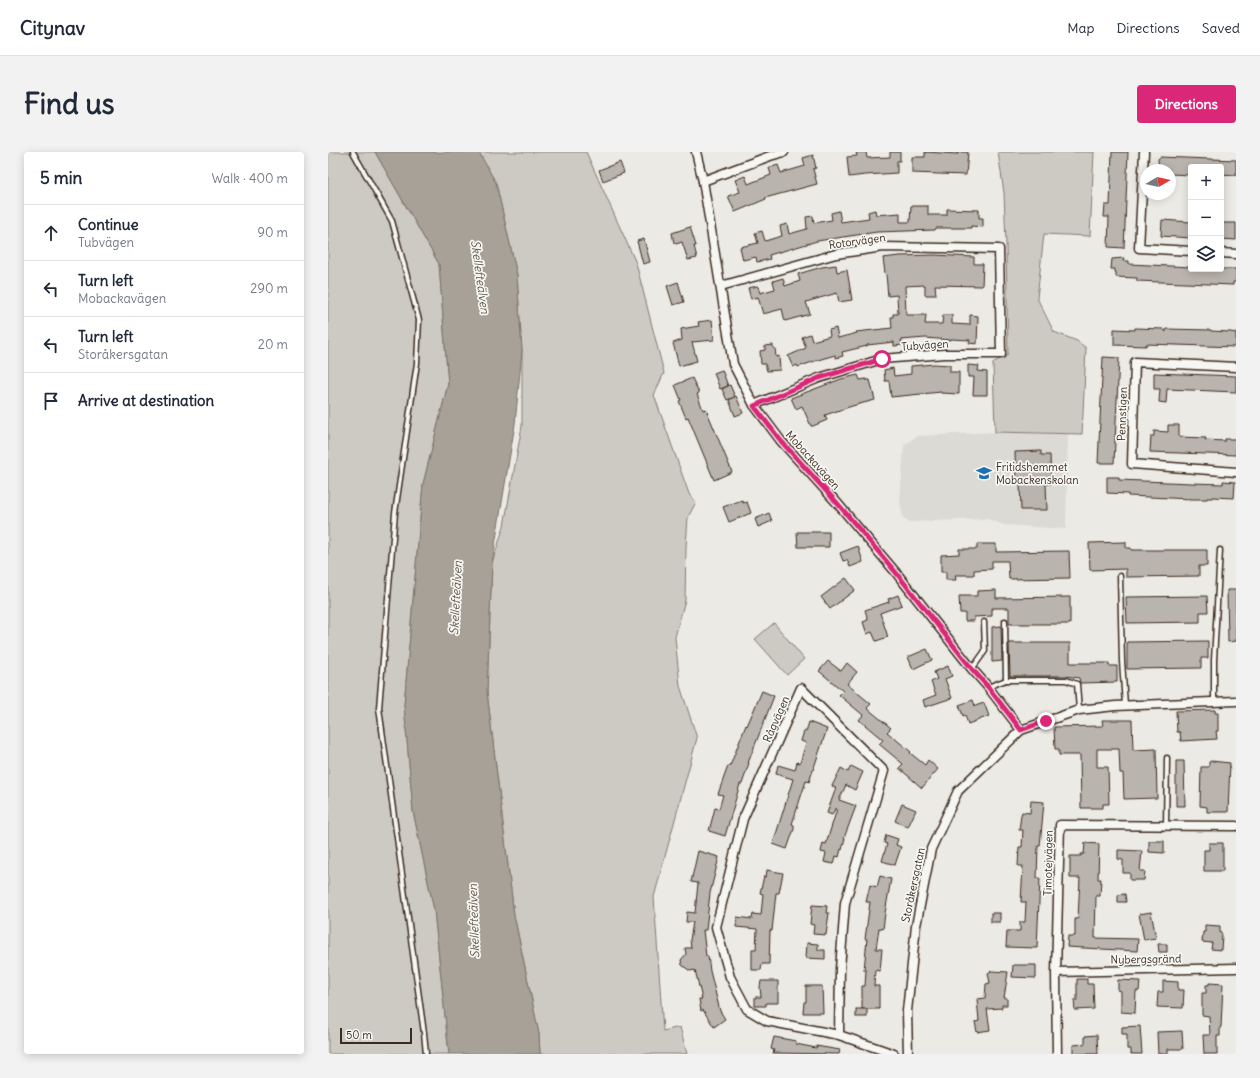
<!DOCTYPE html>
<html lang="en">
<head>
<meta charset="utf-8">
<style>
  body { margin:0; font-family:Delius,sans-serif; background:#f2f2f3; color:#1f2937 }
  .controls { position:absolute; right:12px; top:12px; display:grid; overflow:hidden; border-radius:4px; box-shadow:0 2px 10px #0003 }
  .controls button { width:36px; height:36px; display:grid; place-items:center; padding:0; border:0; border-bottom:1px solid #e0e1e3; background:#fff; color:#1f2937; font:20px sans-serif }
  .compass { position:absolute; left:812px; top:12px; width:36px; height:36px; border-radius:50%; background:#fff; box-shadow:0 2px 10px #0003; rotate:81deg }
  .scale { position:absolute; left:12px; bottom:10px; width:72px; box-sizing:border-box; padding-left:4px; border:2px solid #3b2a1e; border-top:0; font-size:11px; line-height:14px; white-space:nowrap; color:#3b2a1e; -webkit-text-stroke:3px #f6f6f2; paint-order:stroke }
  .stop { position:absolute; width:12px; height:12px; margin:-9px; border:3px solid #db2777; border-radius:50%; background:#fff }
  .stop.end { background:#db2777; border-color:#fff; box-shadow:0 1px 4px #0008 }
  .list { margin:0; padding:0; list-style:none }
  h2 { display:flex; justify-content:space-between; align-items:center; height:52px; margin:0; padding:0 16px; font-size:17px }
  h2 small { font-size:13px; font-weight:400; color:#747a83 }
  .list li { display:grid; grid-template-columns:26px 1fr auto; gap:12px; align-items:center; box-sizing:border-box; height:56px; padding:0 16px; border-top:1px solid #e0e1e3 }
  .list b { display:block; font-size:15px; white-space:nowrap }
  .list p { margin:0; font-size:13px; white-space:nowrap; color:#747a83 }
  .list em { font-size:13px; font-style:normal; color:#747a83 }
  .icon { flex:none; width:22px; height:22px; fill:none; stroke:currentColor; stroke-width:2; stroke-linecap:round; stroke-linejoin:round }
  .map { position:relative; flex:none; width:908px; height:902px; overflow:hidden; border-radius:4px }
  header { display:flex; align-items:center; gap:24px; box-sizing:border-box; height:56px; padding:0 20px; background:#fff; border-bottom:1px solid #e0e1e3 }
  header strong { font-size:19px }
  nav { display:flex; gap:22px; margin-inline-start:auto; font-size:14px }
  .intro { display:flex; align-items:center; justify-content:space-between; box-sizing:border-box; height:96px; padding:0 24px }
  h1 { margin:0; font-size:28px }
  .button { padding:10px 18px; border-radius:4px; background:#db2777; color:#fff; font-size:14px; font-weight:700 }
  main { display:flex; gap:24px; padding:0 24px }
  aside { flex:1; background:#fff; border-radius:4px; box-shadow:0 2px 10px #0003 }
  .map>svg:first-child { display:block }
  .built { fill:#dcdad4 }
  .green { fill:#cdcac4; stroke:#847a71 }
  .water { fill:#a8a198; stroke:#7c7167 }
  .building { fill:#bab4ae; stroke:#3b2a1e }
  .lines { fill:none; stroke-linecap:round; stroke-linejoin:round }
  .service-casing { stroke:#3b2a1e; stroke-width:7 }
  .minor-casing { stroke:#3b2a1e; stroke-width:11 }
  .service { stroke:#f6f6f2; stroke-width:4 }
  .minor { stroke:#f6f6f2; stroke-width:8 }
  .route { stroke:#db2777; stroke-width:5 }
  .labels { text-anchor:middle; stroke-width:3.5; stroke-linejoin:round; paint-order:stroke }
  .street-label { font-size:11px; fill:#3b2a1e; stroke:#f6f6f2 }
  .poi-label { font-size:11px; fill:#3b2a1e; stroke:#f6f6f2; text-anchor:start }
  .water-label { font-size:12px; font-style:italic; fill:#615449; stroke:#f6f6f2 }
</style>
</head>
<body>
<header>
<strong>Citynav</strong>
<nav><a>Map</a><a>Directions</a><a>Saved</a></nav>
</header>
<div class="intro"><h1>Find us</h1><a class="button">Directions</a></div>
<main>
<aside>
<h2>5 min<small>Walk · 400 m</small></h2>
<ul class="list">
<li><svg class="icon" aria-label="ahead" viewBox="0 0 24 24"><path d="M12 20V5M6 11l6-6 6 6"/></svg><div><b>Continue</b><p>Tubvägen</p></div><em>90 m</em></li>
<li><svg class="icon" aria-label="left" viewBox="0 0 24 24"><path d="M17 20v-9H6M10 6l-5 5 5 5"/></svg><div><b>Turn left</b><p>Mobackavägen</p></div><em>290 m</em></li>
<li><svg class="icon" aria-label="left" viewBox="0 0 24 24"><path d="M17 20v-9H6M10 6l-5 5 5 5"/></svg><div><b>Turn left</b><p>Storåkersgatan</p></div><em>20 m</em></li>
<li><svg class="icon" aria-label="arrive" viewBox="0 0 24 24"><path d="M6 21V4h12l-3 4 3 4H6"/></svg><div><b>Arrive at destination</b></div></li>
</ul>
</aside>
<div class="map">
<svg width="908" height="902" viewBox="0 0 908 902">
  <rect width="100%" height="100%" fill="#ebeae5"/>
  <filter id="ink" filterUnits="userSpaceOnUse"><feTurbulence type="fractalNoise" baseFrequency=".025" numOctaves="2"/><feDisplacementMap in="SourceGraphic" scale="8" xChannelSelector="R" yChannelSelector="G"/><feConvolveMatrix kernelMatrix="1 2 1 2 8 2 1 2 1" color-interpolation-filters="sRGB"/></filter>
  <g filter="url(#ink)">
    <!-- built -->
    <polygon class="built" points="667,280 740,282 738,377 676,373 659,367 581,370 575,366 572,349 576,293 589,284"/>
    <!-- green -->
    <g class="green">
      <polygon points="0,0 47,0 111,112 120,232 95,332 76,553 85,659 106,758 121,902 0,902"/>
      <polygon points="150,0 258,0 308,111 336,221 326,243 361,342 368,350 360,365 358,395 357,448 347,485 352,534 369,586 326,745 335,879 352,875 359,902 212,902 211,882 186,763 159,540 164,411 176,374 194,274 194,199 189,123 168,31"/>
      <polygon points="670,0 766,0 762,84 716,82 709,146 726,180 749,189 758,196 754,282 667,280 665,211 680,202 678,91 676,41"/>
      <polygon points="446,471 476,507 459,523 427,487"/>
    </g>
    <!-- water -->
    <polygon class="water" points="47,0 151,0 168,31 189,123 194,199 187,272 164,411 159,540 186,763 211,882 212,902 121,902 106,758 85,659 76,553 95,332 120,232 111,112"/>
    <!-- building -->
    <g class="building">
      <polygon points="528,0 538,0 539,6 562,5 562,0 572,0 572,9 569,9 569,21 537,23 521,25 519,5 529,4"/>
      <polygon points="597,0 630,2 630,0 640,0 638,23 584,21 584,5 597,5"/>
      <polygon points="784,0 800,0 796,96 780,95 781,65 776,65 777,53 782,53"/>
      <polygon points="485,3 488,16 485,17 489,32 437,46 438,47 407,60 400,44 412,40 407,28 417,24 420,32 443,23 441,16 450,13 453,21 477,14 475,6"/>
      <polygon points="832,5 908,8 908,23 893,22 893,15 863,15 863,23 842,22 842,18 831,18 830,7"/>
      <polygon points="292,10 296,21 275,29 271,18"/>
      <polygon points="583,54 600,54 600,63 619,63 619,57 651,58 651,66 655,66 655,75 643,74 643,76 608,76 607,78 549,80 515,85 489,89 441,103 442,107 434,109 429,110 428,105 415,108 412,95 430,91 427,81 434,79 437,89 454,84 452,74 459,72 461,82 479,77 478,65 485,64 486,71 504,68 503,61 511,59 513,70 541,66 540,60 547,58 548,63 572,61 572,70 582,70"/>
      <polygon points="834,68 863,70 863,86 833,84"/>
      <polygon points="893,71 908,71 908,88 893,87"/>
      <polygon points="362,75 368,94 366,94 369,106 360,108 354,90 348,92 348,91 346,91 344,81"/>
      <polygon points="316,87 322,110 315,112 309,89"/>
      <polygon points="606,103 646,105 646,112 655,112 654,134 607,133 608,143 597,143 597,133 577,134 578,163 598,163 597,172 614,172 615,163 624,163 624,172 642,173 642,163 650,164 649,192 641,191 642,188 623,187 623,188 597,186 573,188 574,193 566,194 566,190 539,193 539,194 514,200 515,204 508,206 507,203 490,208 470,215 469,213 465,215 460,204 478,196 474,185 482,182 484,189 502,184 501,178 508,176 510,186 529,181 528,180 564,176 563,165 565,165 565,162 570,162 569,143 560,144 558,122 557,121 555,106 571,104"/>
      <polygon points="796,106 795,109 801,109 801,112 863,115 863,117 908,117 908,130 905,130 905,133 809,129 809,126 788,125 788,120 787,120 787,117 783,117 784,107"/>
      <polygon points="508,113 509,120 519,118 524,148 511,150 509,141 478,150 482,162 457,169 454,157 435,162 430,145 423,147 420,136 430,134 432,141 447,137 445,129 455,126 457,134 472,129 470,122 494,115"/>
      <polygon points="350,130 356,150 345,153 339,134"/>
      <polygon points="384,168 386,188 364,190 369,209 351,214 345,191 354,188 353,177 371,174 370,170"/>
      <polygon points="807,176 835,177 838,180 838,177 883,178 883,179 902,180 908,181 908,195 818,192 818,194 786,193 786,177 807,178"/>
      <polygon points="445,193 445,196 447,196 448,205 451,204 452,218 439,219 437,212 433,212 432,199 437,198 437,194"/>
      <polygon points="775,205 791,206 786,311 770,311"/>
      <polygon points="606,212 622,213 622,220 631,220 631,242 613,241 613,240 563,245 561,229 557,229 556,218 565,216 566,224 583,222 583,214"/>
      <polygon points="640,213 651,214 650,219 659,220 659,243 645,243 646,225 640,225"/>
      <polygon points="394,218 400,234 392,237 386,221"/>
      <polygon points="826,221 908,224 908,240 839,237 838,251 831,250 832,237 826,237"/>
      <polygon points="530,223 532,228 538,227 538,228 542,228 547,248 524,254 497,263 499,268 485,274 483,274 474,254 468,257 463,246 513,227"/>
      <polygon points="364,226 371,241 369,242 375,258 378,257 404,320 386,328 360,265 358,266 351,249 353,248 347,233"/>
      <polygon points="402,233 407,245 399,248 394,237"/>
      <polygon points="408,244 415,261 407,264 401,248"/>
      <polygon points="840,273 851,273 851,285 878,286 877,288 897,289 897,287 908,287 908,303 822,300 823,284 826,284 826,279 840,280"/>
      <polygon points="713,299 713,303 722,303 723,332 718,332 719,358 693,358 692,332 688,332 687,300"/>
      <polygon points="779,325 791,325 791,328 863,331 895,332 895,329 907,330 906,346 884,345 884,346 879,346 879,347 863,347 800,344 800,342 779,341"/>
      <polygon points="414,348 415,351 419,350 423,361 401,370 395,355"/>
      <polygon points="441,361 444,369 430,375 427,367"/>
      <polygon points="469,380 501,380 501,395 470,395"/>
      <polygon points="798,390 798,396 803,396 803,398 879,398 879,414 871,414 871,424 798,425 798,417 762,418 761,391"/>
      <polygon points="649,392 668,392 668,400 741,399 742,426 681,427 680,409 664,409 664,417 646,418 646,423 627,423 628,428 618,428 618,420 613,420 613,403 631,402 631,397 649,397"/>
      <polygon points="530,394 535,410 522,415 519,408 515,409 512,401"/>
      <polygon points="518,426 527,438 502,457 493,445"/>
      <polygon points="668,438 668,446 742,445 742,472 681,472 681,456 664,456 664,464 646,465 646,469 637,469 637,461 632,461 631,444 649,444 649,439"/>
      <polygon points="899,438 908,438 908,489 900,490"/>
      <polygon points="570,443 574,453 552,461 560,485 548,489 544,480 539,482 535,470 540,468 537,458 561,450 560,447"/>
      <polygon points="879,444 880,460 872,460 872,470 799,471 798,445"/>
      <polygon points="673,474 674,509 664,510 664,475"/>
      <polygon points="880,489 880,506 873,506 873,516 799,517 799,490"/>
      <polygon points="681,491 742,491 742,511 781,511 781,514 789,514 789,530 752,531 751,526 738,524 682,524"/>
      <polygon points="599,497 604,508 585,517 580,505"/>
      <polygon points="500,509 513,519 519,511 529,520 519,532 543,552 539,556 563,576 559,580 583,600 582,601 597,613 600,608 610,617 594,636 571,616 575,612 551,592 555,588 531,568 535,563 511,543 515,539 491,519"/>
      <polygon points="620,514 624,524 617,527 624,546 597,555 595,548 608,543 603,530 609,527 606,520"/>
      <polygon points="434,539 446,544 420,611 421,611 414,632 412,632 397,684 381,679 387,656 391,657 395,643 390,642 400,614 402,614 418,573 419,574"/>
      <polygon points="645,548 647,554 656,551 661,564 640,572 637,563 635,564 631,553"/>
      <polygon points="887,558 887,561 890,561 890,579 888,579 889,587 853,589 852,580 849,580 848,559"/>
      <polygon points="774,568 804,568 805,598 828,597 829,646 796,647 795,621 792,621 791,597 769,597 769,615 780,615 781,652 775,652 775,656 753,656 752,603 731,603 731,597 727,597 726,575 775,574"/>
      <polygon points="481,570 499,577 481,630 478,629 464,672 466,673 466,677 459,697 445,692 465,627 448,622 450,613 467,618 469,610 472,611 478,591 473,589 476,579 478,580"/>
      <polygon points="848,609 856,609 857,654 848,654"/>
      <polygon points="883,609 902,611 900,660 879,660 879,655 872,654 873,615 881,615 881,610"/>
      <polygon points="523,614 535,620 527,638 518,633 511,648 528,654 516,686 517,686 514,698 513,697 511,705 508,704 506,712 496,710 498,701 493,700 495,691 498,692 509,657 507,657 504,663 499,661 508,636 504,634 513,616 520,620"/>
      <polygon points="703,649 716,650 712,694 710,694 709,726 712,726 709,796 678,795 679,779 692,779 692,770 697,770 698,750 693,750 695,714 690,714 691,695 694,695 695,678 691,678 693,663 694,660 702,661"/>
      <polygon points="574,652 588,658 580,675 567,669"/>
      <polygon points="558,683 570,687 568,693 573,695 567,713 554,709 559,692 556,691"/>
      <polygon points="821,689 836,689 836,701 821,700"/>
      <polygon points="757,691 771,692 770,727 773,727 772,744 768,744 767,786 810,787 809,799 739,795 740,784 747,784 747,767 750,767 752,726 742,726 742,704 753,704 753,702 756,702"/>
      <polygon points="881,691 895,691 895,719 876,719 876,698 881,698"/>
      <polygon points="790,698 814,699 812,719 817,719 816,728 802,728 802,721 795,721 795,708 790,707"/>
      <polygon points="370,699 391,705 382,741 378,778 375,778 378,804 380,804 382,819 392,859 397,867 386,875 375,858 373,859 371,847 374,847 367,818 362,819 354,813 353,808 358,802 357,796 363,796 362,788 365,770 358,770 359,760 367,761 370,731 363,730"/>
      <polygon points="439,718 455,721 451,741 448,741 444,779 442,778 441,812 434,812 433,818 424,818 424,797 428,797 429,777 408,775 409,765 424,767 425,762 433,763 435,742 432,741 436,724 438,725"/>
      <polygon points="552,724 563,727 557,761 555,777 551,776 548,797 554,797 552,819 547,818 546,834 551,834 551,857 534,857 534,834 537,834 538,818 536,818 539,787 537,787 542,750 538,750 542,733 549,735"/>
      <polygon points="797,742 798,750 790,750 790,743"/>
      <polygon points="484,753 499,754 498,761 501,761 498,783 485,782 486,773 482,772"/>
      <polygon points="823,760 828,786 816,788 811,762"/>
      <rect x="663" y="761" width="9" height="9"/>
      <polygon points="877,773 892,774 892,780 894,783 893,798 883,797 884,791 874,790 875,780 877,780"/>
      <polygon points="479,791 490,792 490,798 497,798 497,807 478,806"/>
      <polygon points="830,792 839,792 839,800 831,800"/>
      <polygon points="685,813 708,813 708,826 684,825"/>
      <polygon points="663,819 680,820 676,846 679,846 679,853 674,853 674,856 659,857 662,878 649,880 647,870 651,869 649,847 657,846 658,832 662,831 660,821"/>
      <polygon points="749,827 759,827 759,832 765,832 766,857 747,858 746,848 749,848"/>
      <polygon points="790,828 812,829 811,839 808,839 807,861 793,860 793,839 790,838"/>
      <polygon points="433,829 450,829 450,851 438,851 438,854 427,854 427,845 433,845 432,835"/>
      <polygon points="835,829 850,830 850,838 856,838 855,856 829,855 830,840 835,840"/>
      <polygon points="881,831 895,832 893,875 892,875 892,884 889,884 889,902 876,902 875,883 882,883 881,864 874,863 874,841 878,841 878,833 881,833"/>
      <polygon points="478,834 494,834 495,861 475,861 476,850 478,850"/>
      <rect x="528" y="857" width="11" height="8"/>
      <polygon points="812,874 814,902 803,902 803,897 799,897 799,882 794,882 794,875"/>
      <polygon points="854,879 855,897 840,897 840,902 830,902 829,880"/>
      <polygon points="769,883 770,902 745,902 745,893 757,892 757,884"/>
      <polygon points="446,885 468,889 468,892 488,896 488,894 512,898 511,902 445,901 446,898 443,897"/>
    </g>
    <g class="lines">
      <defs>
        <g id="service">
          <polyline points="25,0 64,69 91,168 89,211 67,361 51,556 96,881 98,902"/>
          <polyline points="792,424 794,509 797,553"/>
          <polyline points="677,469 678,528"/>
          <polyline points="644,517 657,499 656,470"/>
          <polyline points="660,535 678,528 738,528 749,532 751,558"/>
          <polyline points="886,550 886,508 892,398"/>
          <polyline points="838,674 839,606"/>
        </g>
        <g id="minor">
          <polyline points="368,0 375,29 405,212 426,253 453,289 510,352 570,423 644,517 660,535 693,578"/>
          <polyline points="816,0 811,96 863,99"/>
          <polyline points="375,29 442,4 456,0"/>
          <polyline points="893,101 908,102"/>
          <polyline points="393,134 508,102 555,95 671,97 673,202 616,202 554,207 491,226 426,253"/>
          <polyline points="908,215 807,210 804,312 908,320"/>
          <polyline points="728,820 908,816"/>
          <polyline points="511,883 512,817 517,751 556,619 473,536 415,667 388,775 402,825 419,857 439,869 511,883 566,902"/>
          <polyline points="580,902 579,859 588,774 603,697 630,639 693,578 751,558 787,554 908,549"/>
          <polyline points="729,902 728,820 732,673 908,674"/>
        </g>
      </defs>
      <!-- service casing -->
      <use href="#service" class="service-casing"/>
      <!-- minor casing -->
      <use href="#minor" class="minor-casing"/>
      <!-- service -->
      <use href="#service" class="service"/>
      <!-- minor -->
      <use href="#minor" class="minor"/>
    </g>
  </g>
  <g class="lines" filter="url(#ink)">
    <!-- route -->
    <polyline class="route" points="554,207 491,226 426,254 453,289 510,352 570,423 644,517 660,535 693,578 718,569"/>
  </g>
  <!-- icons -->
  <defs>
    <symbol id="school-bare" viewBox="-9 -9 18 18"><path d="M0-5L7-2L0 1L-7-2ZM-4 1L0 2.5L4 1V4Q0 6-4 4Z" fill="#1f6fb2" stroke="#f6f6f2" stroke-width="2.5" paint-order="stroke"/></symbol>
  </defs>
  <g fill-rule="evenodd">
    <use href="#school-bare" x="645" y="310" width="22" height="22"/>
  </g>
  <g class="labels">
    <!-- street labels -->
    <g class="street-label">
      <text transform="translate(529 89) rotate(-8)" y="4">Rotorvägen</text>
      <text transform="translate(597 193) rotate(-4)" y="4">Tubvägen</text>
      <text transform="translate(794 262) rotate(-88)" y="4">Pennstigen</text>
      <text transform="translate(485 308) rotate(48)" y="4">Mobackavägen</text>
      <text transform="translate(448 567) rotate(-66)" y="4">Rågvägen</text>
      <text transform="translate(720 711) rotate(-89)" y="4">Timotejvägen</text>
      <text transform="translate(585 733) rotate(-78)" y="4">Storåkersgatan</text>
      <text transform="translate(818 807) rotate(-1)" y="4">Nybergsgränd</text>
    </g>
    <!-- poi labels -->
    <g class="poi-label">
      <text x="668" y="319">Fritidshemmet<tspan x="668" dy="13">Mobackenskolan</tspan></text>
    </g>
    <!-- water labels -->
    <g class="water-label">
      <text transform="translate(152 125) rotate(82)" y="4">Skellefteälven</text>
      <text transform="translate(128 446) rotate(-87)" y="4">Skellefteälven</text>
      <text transform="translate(146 769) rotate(-92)" y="4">Skellefteälven</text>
    </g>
  </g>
</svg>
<div class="controls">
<button>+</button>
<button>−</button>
<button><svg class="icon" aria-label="layers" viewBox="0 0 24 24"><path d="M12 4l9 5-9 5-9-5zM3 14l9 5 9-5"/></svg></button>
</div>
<svg class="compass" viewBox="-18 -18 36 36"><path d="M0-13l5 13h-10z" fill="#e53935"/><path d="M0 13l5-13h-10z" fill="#747a83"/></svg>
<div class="scale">50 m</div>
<div class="stop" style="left:554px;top:207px"></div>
<div class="stop end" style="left:718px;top:569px"></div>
</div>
</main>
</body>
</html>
